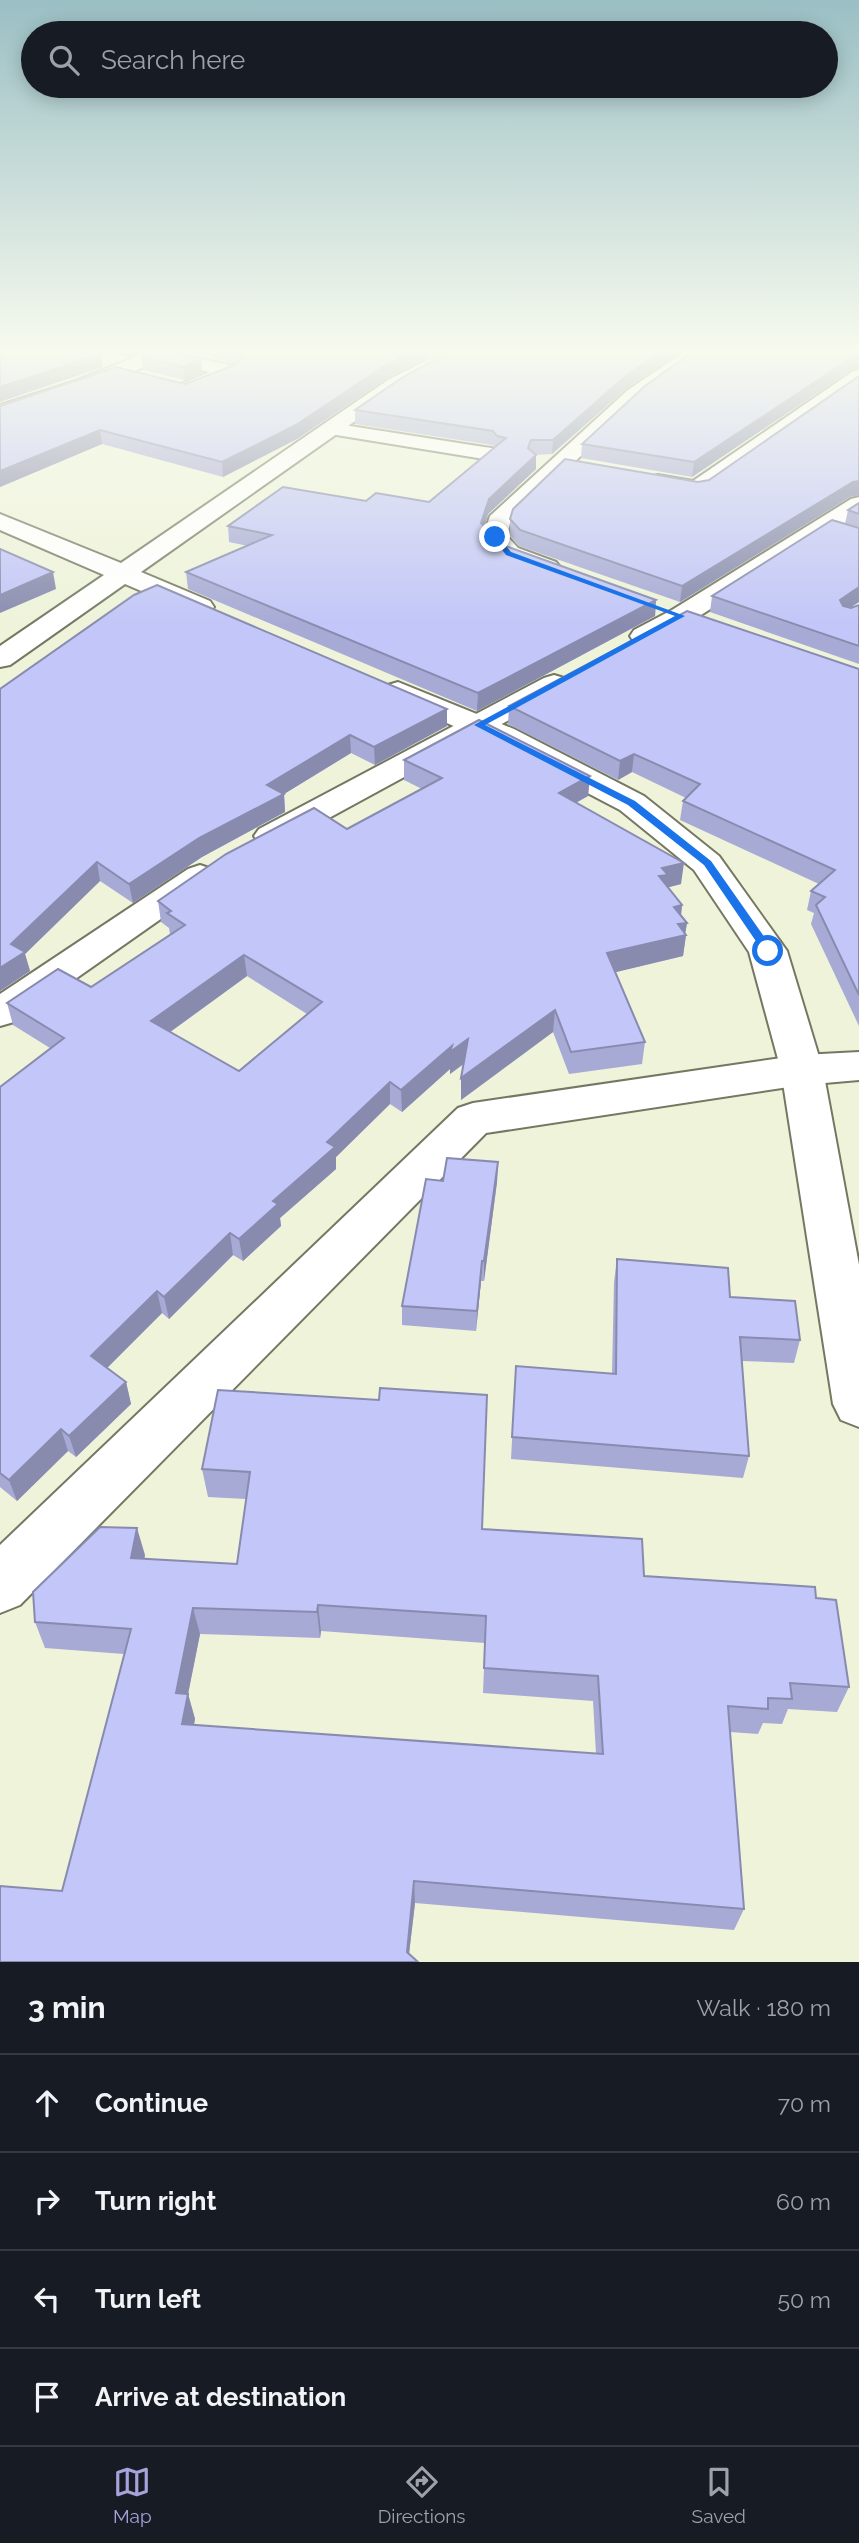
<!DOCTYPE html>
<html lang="en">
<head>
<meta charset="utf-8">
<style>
  body { margin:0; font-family:Raleway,sans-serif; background:#242831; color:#f1f3f6 }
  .stop { position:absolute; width:21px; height:21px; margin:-16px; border:5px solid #1a73e8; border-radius:50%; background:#fff }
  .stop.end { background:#1a73e8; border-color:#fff; box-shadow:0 2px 7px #0008 }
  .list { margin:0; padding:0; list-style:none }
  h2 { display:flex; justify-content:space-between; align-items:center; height:91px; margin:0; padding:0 28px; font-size:30px }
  h2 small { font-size:23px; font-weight:400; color:#9ea1a6 }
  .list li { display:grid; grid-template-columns:46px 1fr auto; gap:21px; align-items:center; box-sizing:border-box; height:98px; padding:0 28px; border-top:2px solid #363941 }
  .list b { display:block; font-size:26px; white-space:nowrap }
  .list em { font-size:23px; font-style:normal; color:#9ea1a6 }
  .icon { flex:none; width:38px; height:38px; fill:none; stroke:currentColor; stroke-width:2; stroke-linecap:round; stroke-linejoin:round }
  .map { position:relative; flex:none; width:859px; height:1962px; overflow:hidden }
  .search { position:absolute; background:#171b24; box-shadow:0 4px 18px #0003; left:21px; right:21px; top:21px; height:77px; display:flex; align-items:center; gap:18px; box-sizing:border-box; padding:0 24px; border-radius:38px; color:#9ea1a6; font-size:26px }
  .sheet { height:483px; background:#171b24 }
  nav { display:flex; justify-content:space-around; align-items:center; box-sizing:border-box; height:98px; border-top:2px solid #363941; background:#171b24; font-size:19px; color:#9ea1a6 }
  nav a { display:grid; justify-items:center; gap:4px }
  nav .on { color:#a7a2da }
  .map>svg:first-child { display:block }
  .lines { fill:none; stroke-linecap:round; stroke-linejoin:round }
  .minor-casing { stroke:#747862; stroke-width:4 }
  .tertiary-casing { stroke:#747862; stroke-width:4 }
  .minor { fill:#fff; fill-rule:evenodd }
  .tertiary { fill:#fff; fill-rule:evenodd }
  .wall { fill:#a7aad5; fill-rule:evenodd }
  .shaded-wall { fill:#888bae }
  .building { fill:#c2c6f8; stroke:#888bae; stroke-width:2; fill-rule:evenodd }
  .route { fill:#1a73e8 }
</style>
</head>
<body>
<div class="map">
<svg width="859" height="1962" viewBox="0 0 859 1962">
  <rect width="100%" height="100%" fill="#eef3da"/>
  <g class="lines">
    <defs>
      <g id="minor">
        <polygon points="151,351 177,351 176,353 237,367 240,371 237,375 188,394 181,392 178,388 181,384 210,372 160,361 86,390 0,418 0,405 72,382"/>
        <path d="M686,351H708L642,398L510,523L507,536L518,548L556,562L560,567L556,572C529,579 497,558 483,537L490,516L628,390Z"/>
        <path d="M859,370V385L705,493C689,497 666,491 650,487L647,482L650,477L658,475L693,481L852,372Z"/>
        <polygon points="331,423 484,447 492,448 495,453 492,458 484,459 324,433 321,429 324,425"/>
        <polygon points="859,497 859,514 690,622 654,642 644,644 634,642 630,636 634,630 672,610 851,499"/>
        <polygon points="554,675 564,678 569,684 564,690 283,843 271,846 259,843 254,836 259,829 544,678"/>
        <polygon points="200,865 212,869 218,876 212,883 14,1022 0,1026 0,994 188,869"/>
        <polygon points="859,1052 859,1080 802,1085 486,1133 20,1605 0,1613 0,1545 458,1108 473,1103 802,1055"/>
      </g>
      <g id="tertiary">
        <polygon points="446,351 470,351 402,388 141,572 210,601 214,607 210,613 201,615 192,613 125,584 10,665 0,667 0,646 104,575 0,530 0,514 121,563 388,380"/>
        <polygon points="398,682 514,729 644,796 719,856 787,951 823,1070 859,1265 859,1427 841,1420 833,1404 781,1070 749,952 694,870 620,810 492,743 388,697 383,691 388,685"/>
      </g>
    </defs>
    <!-- minor casing -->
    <use href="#minor" class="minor-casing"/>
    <!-- tertiary casing -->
    <use href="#tertiary" class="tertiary-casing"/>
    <!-- minor -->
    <use href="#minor" class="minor"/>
    <!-- tertiary -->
    <use href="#tertiary" class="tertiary"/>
  </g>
  <!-- wall -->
  <g class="wall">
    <polygon points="107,351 163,351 201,359 202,373 185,380 143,370 142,357 143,355 141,354 129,358"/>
    <polygon points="179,351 440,351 387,378 297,439 223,477 102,444 0,487 0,406 185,384 235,365 213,357"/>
    <polygon points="851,370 692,477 581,458 582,444"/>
    <polygon points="627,388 552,454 536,455 536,469 488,514 485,527 500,544 656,600 655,616 477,711 188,589 186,572 248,546 229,542 228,526 366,501 429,502 494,447 492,445 355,424 355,410"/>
    <polygon points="709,480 850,497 680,602 519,546 510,535 510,519"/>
    <polygon points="859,503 859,602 850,607 859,605 859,664 710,612 712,596 845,524 848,510"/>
    <polygon points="859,669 859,1026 811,924 814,913 807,910 811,891 819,884 680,820 683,801 686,798 632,772 618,780 508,724 509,706"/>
    <polygon points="0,689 447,726 375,765 351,753 284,794 285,812 202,857 133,903 100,881 25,954 30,971 0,991"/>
    <path d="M404,760L590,776L588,796L576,803L681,884L668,887L682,905L681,916L687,923L685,933L686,935L683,956L615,972L645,1042L642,1064L569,1074L553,1032L461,1100V1078L464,1064L450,1074V1069L402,1112L390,1104L336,1157V1169L280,1218L281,1226L243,1261L233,1255L169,1319L162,1313L107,1368L126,1382L131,1404L76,1457L68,1451L17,1501L0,1487V1087L50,1048L13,1025L7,1003L91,987L170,934L169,928L161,922L158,901L347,829L422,789L404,780ZM247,976L307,1014L239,1071L170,1032Z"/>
    <polygon points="498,1162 497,1182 484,1281 481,1281 476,1331 402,1325 402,1306 443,1181"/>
    <polygon points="617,1259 730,1297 800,1340 794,1363 742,1361 749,1456 743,1478 511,1459 516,1366 612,1374 614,1282"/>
    <path d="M218,1390L482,1529L644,1576L816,1598L849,1687L837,1712L788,1709L782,1724L763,1723L758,1734L730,1732L744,1909L734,1930L415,1903L409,1954L62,1891L124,1654L45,1648L35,1622L145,1555L144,1559L237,1564L246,1499L208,1497L202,1469ZM321,1631L485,1643L483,1693L593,1701L596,1754L194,1725L195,1719L188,1694L200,1634L320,1638Z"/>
  </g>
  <!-- shaded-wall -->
  <g class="shaded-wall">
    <polygon points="128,351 140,351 141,354 129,358"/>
    <polygon points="413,351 440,351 387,378 297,439 223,477 222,462 387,364"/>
    <polygon points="663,351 682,351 627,388 552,454 553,440 628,374"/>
    <polygon points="101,354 103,367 0,402 0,387"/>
    <polygon points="859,355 859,368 851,370 692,477 694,462 853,357"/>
    <polygon points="201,359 202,373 185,380 183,367"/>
    <polygon points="100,430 102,444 0,487 0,471"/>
    <polygon points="536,455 536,469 488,514 481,539 481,523 489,499"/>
    <polygon points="859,481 859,495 850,497 680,602 682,586 853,482"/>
    <polygon points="53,572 56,589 0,613 0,595"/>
    <polygon points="859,587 859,602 836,617 840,600"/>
    <polygon points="656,600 655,616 477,711 478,693"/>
    <polygon points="447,709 447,726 375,765 374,747"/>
    <polygon points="350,735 351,753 284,794 285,812 202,857 133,903 129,884 267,785"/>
    <polygon points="634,754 632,772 618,780 620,761"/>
    <polygon points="590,776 588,796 557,813 559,793"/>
    <polygon points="97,862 100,881 25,954 30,971 0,991 0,968 11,944"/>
    <polygon points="684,863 681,884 666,888 659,876 662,868"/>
    <polygon points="682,905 680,924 687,923 685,935 686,935 683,956 604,975 607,953 674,907"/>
    <polygon points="244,955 247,976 155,1043 151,1021"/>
    <polygon points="555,1010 553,1032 461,1100 461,1078"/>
    <polygon points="468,1039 467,1061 450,1074 450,1069 402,1112 401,1090 452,1046"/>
    <polygon points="390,1082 390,1104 336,1157 336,1169 280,1218 281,1226 243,1261 239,1239 273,1201 327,1142"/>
    <polygon points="498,1162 497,1182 484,1281 484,1261"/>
    <polygon points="230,1233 233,1255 169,1319 164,1297"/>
    <polygon points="482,1261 481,1281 476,1331 477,1311"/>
    <polygon points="157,1291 162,1313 97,1378 91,1356"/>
    <polygon points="126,1382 131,1404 76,1457 69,1436"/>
    <polygon points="61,1429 68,1451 17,1501 9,1480"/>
    <polygon points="137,1528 145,1555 139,1585 131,1558"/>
    <polygon points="318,1605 321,1631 320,1638 317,1612"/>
    <polygon points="193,1608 200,1634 185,1709 188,1694 195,1719 189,1749 182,1724 176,1693"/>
    <polygon points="414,1881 415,1903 408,1962 407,1952"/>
  </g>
  <!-- building -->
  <g class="building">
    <polygon points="10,351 92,351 101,354 0,387 0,354"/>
    <polygon points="147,351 164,351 201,359 183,367 142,357"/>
    <polygon points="233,351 413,351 387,364 296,425 222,462 100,430 0,471 0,406 116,367 185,384 237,364 241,357"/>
    <polygon points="451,351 663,351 628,374 553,440 531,440 528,448 536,455 489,499 481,523 500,544 656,600 478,693 186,572 272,535 228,526 283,487 366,501 376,493 429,502 506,438 497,436 493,431 355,410 403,377"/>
    <polygon points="694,351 859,351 859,355 853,357 694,462 582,444 645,386"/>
    <polygon points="859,376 859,481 853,482 682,586 520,530 510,519 513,509 565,459 698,482 709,480"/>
    <polygon points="859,503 859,514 848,510"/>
    <polygon points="832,520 859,528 859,587 840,600 843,606 851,608 859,605 859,646 712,596"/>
    <polygon points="0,549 53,572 0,595"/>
    <polygon points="157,585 447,709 374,747 350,735 267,785 284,794 199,838 129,884 97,862 11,944 25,952 0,968 0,689 134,595"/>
    <polygon points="687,611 859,669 859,995 816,905 825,897 811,891 835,870 683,801 700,784 634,754 620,761 509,706"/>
    <path d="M479,720L590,776L559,793L684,863L662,868L668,875L659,876L682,905L674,907L687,923L678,924L686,935L607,953L645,1042L571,1052L555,1010L461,1078L468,1039L450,1052L452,1046L401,1090L390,1082L327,1142L335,1147L273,1201L278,1204L239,1239L230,1233L164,1297L157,1291L91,1356L126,1382L69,1436L61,1429L9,1480L0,1473V1087L64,1038L7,1003L58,969L91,987L185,925L167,913L171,911L158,901L226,854L314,808L347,829L442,778L404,760ZM244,955L322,1002L239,1071L151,1021Z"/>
    <polygon points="447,1158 498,1162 484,1261 482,1261 477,1311 402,1306 426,1179 443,1181"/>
    <polygon points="617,1259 728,1268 730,1297 795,1301 800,1340 740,1337 749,1456 512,1437 516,1366 616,1374"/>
    <path d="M380,1388L487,1395L482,1529L642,1539L644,1576L815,1587L816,1598L836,1600L849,1687L790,1683L792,1699L768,1698V1709L728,1706L744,1909L414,1881L407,1952L418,1962H0V1886L62,1891L131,1629L35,1622L33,1592L100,1527L137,1528L131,1558L237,1564L250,1472L202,1469L218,1390L379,1400ZM318,1605L486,1616L484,1668L598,1676L603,1754L182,1724L188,1694L176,1693L193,1608L317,1612Z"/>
  </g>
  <!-- sky -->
  <linearGradient id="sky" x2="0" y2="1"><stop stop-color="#9abfc4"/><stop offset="0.56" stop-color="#f7faee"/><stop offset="1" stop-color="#f7faee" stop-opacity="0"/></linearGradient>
  <rect width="859" height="626" fill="url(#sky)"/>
  <!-- route -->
  <polygon class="route" points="492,536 497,536 511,552 685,616 485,725 635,801 711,861 772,948 772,953 764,953 704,865 628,805 474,725 675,616 506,555"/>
</svg>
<div class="stop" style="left:768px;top:951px"></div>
<div class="stop end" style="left:495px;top:537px"></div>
<div class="search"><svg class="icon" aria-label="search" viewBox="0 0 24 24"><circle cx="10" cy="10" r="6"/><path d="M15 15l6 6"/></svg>Search here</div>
</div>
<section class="sheet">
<h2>3 min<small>Walk · 180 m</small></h2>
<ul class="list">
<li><svg class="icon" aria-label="ahead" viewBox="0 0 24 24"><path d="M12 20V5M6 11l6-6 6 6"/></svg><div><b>Continue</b></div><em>70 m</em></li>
<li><svg class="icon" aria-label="right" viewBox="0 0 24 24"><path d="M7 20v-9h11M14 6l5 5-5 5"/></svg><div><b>Turn right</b></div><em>60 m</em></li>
<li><svg class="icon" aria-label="left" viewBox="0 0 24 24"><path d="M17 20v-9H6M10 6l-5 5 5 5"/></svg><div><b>Turn left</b></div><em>50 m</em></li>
<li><svg class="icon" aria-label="arrive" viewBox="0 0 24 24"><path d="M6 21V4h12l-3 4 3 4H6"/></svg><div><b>Arrive at destination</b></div></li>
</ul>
</section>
<nav>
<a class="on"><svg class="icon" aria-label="map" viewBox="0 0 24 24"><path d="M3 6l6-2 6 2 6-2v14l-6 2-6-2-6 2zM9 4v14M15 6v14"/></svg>Map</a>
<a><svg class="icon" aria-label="directions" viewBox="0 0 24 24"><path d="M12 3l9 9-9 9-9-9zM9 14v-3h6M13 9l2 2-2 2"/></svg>Directions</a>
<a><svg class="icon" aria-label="saved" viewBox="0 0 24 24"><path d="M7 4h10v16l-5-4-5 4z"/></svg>Saved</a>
</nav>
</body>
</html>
